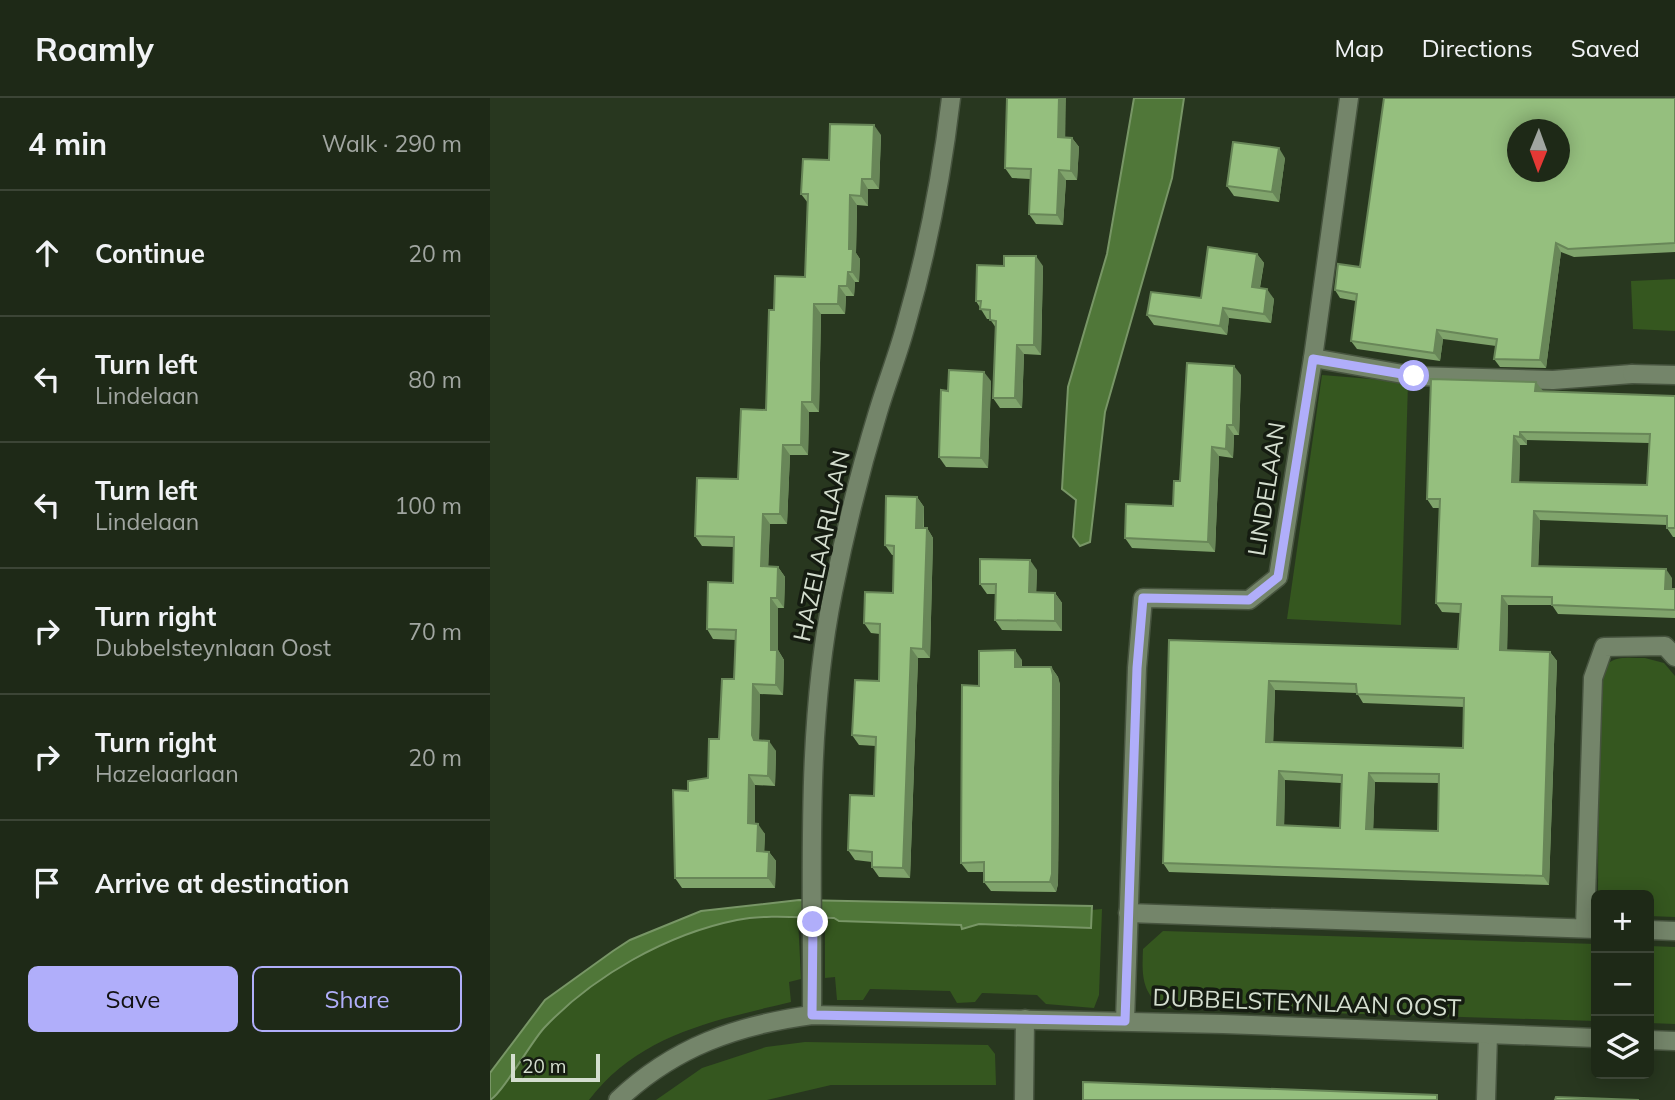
<!DOCTYPE html>
<html lang="en">
<head>
<meta charset="utf-8">
<style>
  body { margin:0; font-family:Mulish,sans-serif; background:#263120; color:#f1f3f6 }
  .controls { position:absolute; right:21px; bottom:21px; display:grid; overflow:hidden; border-radius:10px; box-shadow:0 4px 18px #0003 }
  .controls button { width:63px; height:63px; display:grid; place-items:center; padding:0; border:0; border-bottom:2px solid #3c4536; background:#1e2917; color:#f1f3f6; font:35px sans-serif }
  .compass { position:absolute; left:1017px; top:21px; width:63px; height:63px; border-radius:50%; background:#1e2917; box-shadow:0 4px 18px #0003; rotate:181deg }
  .scale { position:absolute; left:21px; bottom:18px; width:89px; box-sizing:border-box; padding-left:7px; border:4px solid #d4decf; border-top:0; font-size:19px; line-height:24px; white-space:nowrap; color:#d4decf; -webkit-text-stroke:5px #151c11; paint-order:stroke }
  .stop { position:absolute; width:21px; height:21px; margin:-16px; border:5px solid #b0aefa; border-radius:50%; background:#fff }
  .stop.end { background:#b0aefa; border-color:#fff; box-shadow:0 2px 7px #0008 }
  .list { margin:0; padding:0; list-style:none }
  h2 { display:flex; justify-content:space-between; align-items:center; height:91px; margin:0; padding:0 28px; font-size:30px }
  h2 small { font-size:23px; font-weight:400; color:#a1a6a1 }
  .list li { display:grid; grid-template-columns:46px 1fr auto; gap:21px; align-items:center; box-sizing:border-box; height:126px; padding:0 28px; border-top:2px solid #3c4536 }
  .list b { display:block; font-size:26px; white-space:nowrap }
  .list p { margin:0; font-size:23px; white-space:nowrap; color:#a1a6a1 }
  .list em { font-size:23px; font-style:normal; color:#a1a6a1 }
  .actions { display:flex; gap:14px; padding:21px 28px }
  .actions a { flex:1; padding:16px 0; border:2px solid #b0aefa; border-radius:10px; text-align:center; font-size:24px; color:#b0aefa }
  .actions .main { background:#b0aefa; color:#111 }
  .icon { flex:none; width:38px; height:38px; fill:none; stroke:currentColor; stroke-width:2; stroke-linecap:round; stroke-linejoin:round }
  .map { position:relative; flex:none; width:1185px; height:1002px; overflow:hidden }
  header { display:flex; align-items:center; gap:42px; box-sizing:border-box; height:98px; padding:0 35px; background:#1e2917; border-bottom:2px solid #3c4536 }
  header strong { font-size:33px }
  nav { display:flex; gap:38px; margin-inline-start:auto; font-size:24px }
  main { display:flex }
  aside { flex:1; background:#1e2917 }
  .map>svg:first-child { display:block }
  .green { fill:#35571f }
  .water { fill:#507739; stroke:#789666; stroke-width:2 }
  .lines { fill:none; stroke-linecap:round; stroke-linejoin:round }
  .pedestrian-casing { stroke:#47543f; stroke-width:21 }
  .minor-casing { stroke:#47543f; stroke-width:21 }
  .tertiary-casing { stroke:#47543f; stroke-width:21 }
  .pedestrian { stroke:#74856a; stroke-width:18 }
  .minor { stroke:#74856a; stroke-width:18 }
  .tertiary { stroke:#74856a; stroke-width:18 }
  .wall { fill:#80a46c; fill-rule:evenodd }
  .shaded-wall { fill:#688658 }
  .building { fill:#95bf7e; stroke:#688658; stroke-width:2; fill-rule:evenodd }
  .route { stroke:#b0aefa; stroke-width:9 }
  .labels { text-anchor:middle; stroke-width:7; stroke-linejoin:round; paint-order:stroke }
  .street-label { font-size:24px; fill:#d4decf; stroke:#151c11 }
</style>
</head>
<body>
<header>
<strong>Roamly</strong>
<nav><a>Map</a><a>Directions</a><a>Saved</a></nav>
</header>
<main>
<aside>
<h2>4 min<small>Walk · 290 m</small></h2>
<ul class="list">
<li><svg class="icon" aria-label="ahead" viewBox="0 0 24 24"><path d="M12 20V5M6 11l6-6 6 6"/></svg><div><b>Continue</b></div><em>20 m</em></li>
<li><svg class="icon" aria-label="left" viewBox="0 0 24 24"><path d="M17 20v-9H6M10 6l-5 5 5 5"/></svg><div><b>Turn left</b><p>Lindelaan</p></div><em>80 m</em></li>
<li><svg class="icon" aria-label="left" viewBox="0 0 24 24"><path d="M17 20v-9H6M10 6l-5 5 5 5"/></svg><div><b>Turn left</b><p>Lindelaan</p></div><em>100 m</em></li>
<li><svg class="icon" aria-label="right" viewBox="0 0 24 24"><path d="M7 20v-9h11M14 6l5 5-5 5"/></svg><div><b>Turn right</b><p>Dubbelsteynlaan Oost</p></div><em>70 m</em></li>
<li><svg class="icon" aria-label="right" viewBox="0 0 24 24"><path d="M7 20v-9h11M14 6l5 5-5 5"/></svg><div><b>Turn right</b><p>Hazelaarlaan</p></div><em>20 m</em></li>
<li><svg class="icon" aria-label="arrive" viewBox="0 0 24 24"><path d="M6 21V4h12l-3 4 3 4H6"/></svg><div><b>Arrive at destination</b></div></li>
</ul>
<div class="actions"><a class="main">Save</a><a>Share</a></div>
</aside>
<div class="map">
<svg width="1185" height="1002" viewBox="0 0 1185 1002">
  <rect width="100%" height="100%" fill="#28371f"/>
  <!-- green -->
  <g class="green">
    <polygon points="1185,181 1185,233 1143,231 1141,183"/>
    <polygon points="832,277 918,284 911,527 797,521"/>
    <path d="M1155,560L1174,565L1185,578V819L1159,818V797H1108L1109,579C1118,556 1134,560 1155,560Z"/>
    <polygon points="612,811 609,897 604,910 556,906 547,897 492,895 485,904 467,905 460,893 380,891 373,902 347,902 345,879 335,880 335,820 471,827 472,831 489,826 601,829 601,812"/>
    <path d="M308,820L311,881L299,884L301,904C226,922 149,936 99,1002H3C19,978 34,954 52,932C95,882 184,832 249,822C268,819 289,820 308,820Z"/>
    <path d="M673,833L1106,846V923L673,910C651,894 652,876 653,851Z"/>
    <polygon points="1159,848 1185,849 1185,926 1159,925"/>
    <polygon points="315,944 498,947 505,956 506,987 341,987 277,1002 166,1002 212,970 276,949"/>
  </g>
  <!-- water -->
  <g class="water">
    <polygon points="644,0 694,0 682,80 615,314 600,444 590,448 583,439 586,402 572,391 578,289 617,156"/>
    <path d="M309,802L602,808L601,830L489,826L472,831L471,827L349,823L344,820C313,820 278,816 247,822C177,836 103,878 54,930C41,944 12,996 0,1002V975L55,902L123,853L140,842L211,813Z"/>
  </g>
  <g class="lines">
    <defs>
      <polyline id="pedestrian" points="823,260 924,278 1063,282 1142,276"/>
      <g id="minor">
        <polyline points="1142,276 1185,277"/>
        <polyline points="638,815 1106,831"/>
        <polyline points="1095,830 1103,580 1114,549 1175,548 1185,559"/>
        <polyline points="1159,832 1185,833"/>
        <path d="M322,917C323,776 315,633 343,494C355,434 370,373 388,314C397,284 409,254 417,223C438,150 452,76 461,0"/>
        <polyline points="635,923 647,570 653,500 759,502 788,479 823,260 859,0"/>
        <polyline points="534,1002 535,921"/>
        <polyline points="996,1002 998,937"/>
      </g>
      <g id="tertiary">
        <polyline points="1159,942 1185,943"/>
        <path d="M128,1002C184,949 247,927 322,917L733,926L1106,940"/>
      </g>
    </defs>
    <!-- pedestrian casing -->
    <use href="#pedestrian" class="pedestrian-casing"/>
    <!-- minor casing -->
    <use href="#minor" class="minor-casing"/>
    <!-- tertiary casing -->
    <use href="#tertiary" class="tertiary-casing"/>
    <!-- pedestrian -->
    <use href="#pedestrian" class="pedestrian"/>
    <!-- minor -->
    <use href="#minor" class="minor"/>
    <!-- tertiary -->
    <use href="#tertiary" class="tertiary"/>
  </g>
  <!-- wall -->
  <g class="wall">
    <polygon points="1185,0 1185,154 1084,159 1071,154 1056,270 1010,269 1004,261 1006,248 953,241 950,263 867,251 861,243 866,203 850,200 845,192 870,169"/>
    <polygon points="391,37 389,91 378,91 378,108 367,107 366,155 370,161 369,184 365,184 364,198 356,198 355,216 331,216 329,314 319,314 318,357 300,357 297,426 280,426 278,468 288,469 295,479 294,510 288,510 288,552 294,562 293,597 270,596 269,642 286,653 285,688 265,687 265,726 275,736 274,753 279,754 286,763 285,790 192,790 185,780 198,693 218,680 229,641 244,581 246,542 223,541 217,531 243,485 244,449 212,448 205,438 248,381 276,312 284,212 315,179 318,105 311,96 339,62"/>
    <polygon points="575,39 582,40 589,49 587,82 576,82 573,127 546,126 539,116 540,81 522,80 515,70"/>
    <polygon points="795,60 789,104 744,98 737,88"/>
    <polygon points="767,156 774,165 770,190 784,201 781,225 739,220 737,237 664,227 657,217 711,200"/>
    <polygon points="553,168 551,257 534,256 532,310 510,310 503,300 506,230 500,221 497,221 486,203"/>
    <polygon points="751,277 749,337 744,337 743,360 729,358 725,454 642,450 635,440 683,408 690,383"/>
    <polygon points="501,283 498,370 456,369 449,359 458,293"/>
    <path d="M1053,293L1185,298V439H1183L1177,430V427L1050,422L1048,468L1182,480V491H1185V520L1068,516L1062,507H1018L1017,552L1060,554L1067,563L1059,787L679,774L673,765L679,542L968,551L970,515L952,514L946,505L950,410H943L937,401ZM1037,342L1159,345L1157,387L1029,384L1030,347H1037ZM785,592L867,595L873,605L974,609L973,650L783,644ZM795,682L851,685L850,730L794,728ZM885,684L949,685L948,733L883,731Z"/>
    <polygon points="427,399 434,409 434,430 437,430 443,440 440,560 428,560 420,780 389,779 382,769 382,764 365,762 358,752 384,698 386,648 369,647 362,637 389,583 390,536 381,535 374,525 403,495 404,457 402,457 395,447"/>
    <polygon points="547,472 546,494 565,495 572,505 572,533 512,532 505,522 506,496 497,496 490,486"/>
    <polygon points="532,562 532,569 561,569 568,579 570,587 568,786 566,794 501,793 494,784 494,774 478,774 471,765 489,588"/>
  </g>
  <!-- shaded-wall -->
  <g class="shaded-wall">
    <polygon points="569,0 576,0 575,49 568,39"/>
    <polygon points="384,27 391,37 389,91 382,81"/>
    <polygon points="582,40 589,49 587,82 581,73"/>
    <polygon points="789,50 795,60 789,104 782,94"/>
    <polygon points="569,72 576,82 573,127 567,117"/>
    <polygon points="372,81 378,91 378,108 371,98"/>
    <polygon points="360,97 367,107 366,155 370,161 369,184 362,174 359,151"/>
    <polygon points="1066,145 1071,154 1056,270 1050,262"/>
    <polygon points="767,156 774,165 768,199 762,189"/>
    <polygon points="546,158 553,168 551,257 544,247"/>
    <polygon points="358,174 365,184 364,198 357,188"/>
    <polygon points="349,188 356,198 355,216 348,206"/>
    <polygon points="777,191 784,201 781,225 774,216"/>
    <polygon points="324,206 331,216 329,314 322,304"/>
    <polygon points="733,210 739,220 737,237 730,228"/>
    <polygon points="947,232 953,241 950,263 944,255"/>
    <polygon points="527,247 534,256 532,310 525,300"/>
    <polygon points="744,268 751,277 749,337 743,327"/>
    <polygon points="494,274 501,283 498,370 491,360"/>
    <polygon points="1046,284 1053,293 1051,302 1045,293"/>
    <polygon points="312,304 319,314 318,357 311,347"/>
    <polygon points="737,327 744,337 743,360 736,351"/>
    <polygon points="1030,334 1037,342 1037,347 1030,339"/>
    <polygon points="1024,338 1030,347 1029,393 1022,384"/>
    <polygon points="293,347 300,357 297,426 290,416"/>
    <polygon points="722,349 729,358 725,454 718,444"/>
    <polygon points="427,399 434,409 433,440 426,430"/>
    <polygon points="1044,413 1050,422 1048,477 1042,468"/>
    <polygon points="273,416 280,426 278,478 271,468"/>
    <polygon points="437,430 443,440 440,560 433,551"/>
    <polygon points="540,462 547,472 546,504 539,494"/>
    <polygon points="288,469 295,479 294,510 287,500"/>
    <polygon points="1176,471 1182,480 1182,500 1175,491"/>
    <polygon points="565,495 572,505 572,533 565,523"/>
    <polygon points="1012,498 1018,507 1017,561 1010,552"/>
    <polygon points="281,500 288,510 288,552 294,562 293,597 286,587 281,552"/>
    <polygon points="421,550 428,560 420,780 413,770"/>
    <polygon points="525,552 532,562 531,579 525,569"/>
    <polygon points="1060,554 1067,563 1059,787 1053,778"/>
    <polygon points="561,569 568,579 570,587 568,786 566,794 560,784"/>
    <polygon points="779,583 785,592 783,653 776,644"/>
    <polygon points="263,586 270,596 269,647 264,642 262,637"/>
    <polygon points="279,643 286,653 285,688 278,678"/>
    <polygon points="789,673 795,682 794,736 787,727"/>
    <polygon points="879,675 885,684 883,739 876,731"/>
    <polygon points="259,677 265,687 265,735 258,725"/>
    <polygon points="268,726 275,736 274,763 267,753"/>
    <polygon points="279,754 286,763 285,790 278,780"/>
  </g>
  <!-- building -->
  <g class="building">
    <polygon points="517,0 569,0 568,39 582,40 581,73 569,72 567,117 539,116 541,71 515,70"/>
    <path d="M894,0H1185V145L1078,151L1066,145L1050,262L1004,261L1007,241L947,232L944,255L861,243L867,196L845,192L848,166L870,169ZM1027,32H1069V74H1027Z"/>
    <polygon points="340,26 384,27 382,81 372,81 371,98 360,97 359,151 363,151 362,174 358,174 357,188 349,188 348,206 324,206 322,304 312,304 311,347 293,347 290,416 273,416 271,468 288,469 287,500 281,500 281,552 287,552 286,587 263,586 262,637 264,642 279,643 278,678 259,677 258,725 268,726 267,753 279,754 278,780 185,780 183,692 198,693 198,683 218,680 219,641 229,641 232,581 244,581 246,532 217,531 218,484 243,485 244,439 205,438 207,380 248,381 251,311 276,312 279,212 284,212 285,178 315,179 318,96 311,96 313,61 339,62"/>
    <polygon points="743,44 789,50 782,94 737,88"/>
    <polygon points="718,149 767,156 762,189 777,191 774,216 733,210 730,228 657,217 661,194 711,200"/>
    <polygon points="514,158 546,158 544,247 527,247 525,300 503,300 506,223 500,222 500,212 490,211 491,203 486,203 487,167 514,168"/>
    <polygon points="697,265 744,268 743,327 737,327 736,351 722,349 718,444 635,440 636,406 683,408 684,383 690,383"/>
    <polygon points="459,272 494,274 491,360 449,359 451,292 458,293"/>
    <path d="M941,281L1046,284L1045,293L1185,298V430H1177V418L1044,413L1042,468L1176,471L1175,491H1185V512L1062,507V499L1012,498L1010,552L1060,554L1053,778L673,765L679,542L968,551L971,506L946,505L950,401H937ZM1030,334L1160,336L1157,387L1022,384L1024,338L1030,339ZM779,583L866,586L867,596L974,600L973,650L776,644ZM789,673L852,677L850,730L787,727ZM879,675L949,676L948,733L876,731Z"/>
    <polygon points="396,398 427,399 426,430 437,430 433,551 421,550 413,770 382,769 382,754 358,752 360,697 384,698 386,639 362,637 365,582 389,583 390,526 374,525 375,494 403,495 404,448 395,447"/>
    <polygon points="490,461 540,462 539,494 565,495 565,523 505,522 506,486 490,486"/>
    <polygon points="525,552 525,569 561,569 563,577 562,776 560,784 494,784 494,764 471,765 472,587 489,588 489,553"/>
    <polygon points="593,984 947,997 947,1002 593,1002"/>
    <polygon points="1066,999 1149,1002 1065,1002"/>
  </g>
  <g class="lines">
    <!-- route -->
    <polyline class="route" points="323,824 322,917 635,923 647,570 653,500 759,502 788,479 823,261 924,278"/>
  </g>
  <g class="labels">
    <!-- street labels -->
    <g class="street-label">
      <text transform="translate(777 391) rotate(-81)" y="8">LINDELAAN</text>
      <text transform="translate(332 448) rotate(-78)" y="8">HAZELAARLAAN</text>
      <text transform="translate(817 905) rotate(2)" y="8">DUBBELSTEYNLAAN OOST</text>
    </g>
  </g>
</svg>
<div class="controls">
<button>+</button>
<button>−</button>
<button><svg class="icon" aria-label="layers" viewBox="0 0 24 24"><path d="M12 4l9 5-9 5-9-5zM3 14l9 5 9-5"/></svg></button>
</div>
<svg class="compass" viewBox="-18 -18 36 36"><path d="M0-13l5 13h-10z" fill="#e53935"/><path d="M0 13l5-13h-10z" fill="#a1a6a1"/></svg>
<div class="scale">20 m</div>
<div class="stop" style="left:924px;top:278px"></div>
<div class="stop end" style="left:323px;top:824px"></div>
</div>
</main>
</body>
</html>
